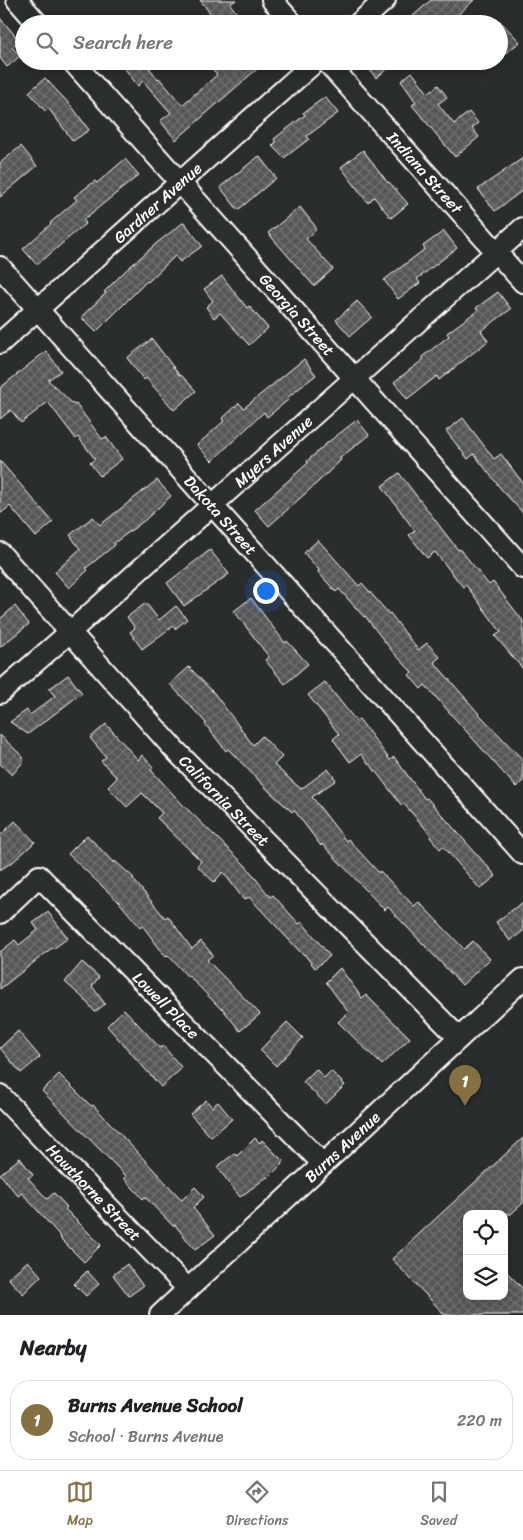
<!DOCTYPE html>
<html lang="en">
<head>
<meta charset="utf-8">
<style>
  body { margin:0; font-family:Sriracha,sans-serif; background:#f2f2f2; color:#202124 }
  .controls { position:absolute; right:15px; bottom:15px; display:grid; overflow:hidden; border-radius:10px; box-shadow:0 2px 12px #0003 }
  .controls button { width:45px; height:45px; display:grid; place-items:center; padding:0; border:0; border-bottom:1px solid #e0e0e0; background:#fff; color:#202124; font:25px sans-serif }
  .you { position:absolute; left:265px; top:590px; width:18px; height:18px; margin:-12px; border:4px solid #fff; border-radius:50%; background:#1a73e8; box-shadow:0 0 0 8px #1a73e833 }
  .badge { display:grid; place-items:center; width:32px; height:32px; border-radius:50%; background:#847042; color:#fff; font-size:16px; font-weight:700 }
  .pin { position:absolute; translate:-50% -41px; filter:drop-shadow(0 1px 2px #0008) }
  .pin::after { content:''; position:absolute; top:26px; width:18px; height:15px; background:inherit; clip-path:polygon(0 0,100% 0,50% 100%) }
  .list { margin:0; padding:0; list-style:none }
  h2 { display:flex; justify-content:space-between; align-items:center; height:65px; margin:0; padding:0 20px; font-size:21px }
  h2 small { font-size:16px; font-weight:400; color:#757577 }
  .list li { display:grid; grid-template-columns:32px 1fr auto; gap:15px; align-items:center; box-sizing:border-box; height:80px; margin:0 10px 10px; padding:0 10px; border:1px solid #e0e0e0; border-radius:20px }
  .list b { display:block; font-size:19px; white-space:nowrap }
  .list p { margin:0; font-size:16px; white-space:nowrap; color:#757577 }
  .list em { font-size:16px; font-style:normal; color:#757577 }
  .icon { flex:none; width:28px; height:28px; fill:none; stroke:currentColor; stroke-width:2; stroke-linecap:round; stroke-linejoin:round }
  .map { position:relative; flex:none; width:523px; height:1315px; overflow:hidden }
  .search { position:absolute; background:#fff; box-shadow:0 2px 12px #0003; left:15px; right:15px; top:15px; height:55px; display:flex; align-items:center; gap:12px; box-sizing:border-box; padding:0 18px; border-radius:28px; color:#757577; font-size:19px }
  .sheet { height:155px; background:#fff }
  nav { display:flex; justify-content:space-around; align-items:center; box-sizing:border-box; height:70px; border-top:1px solid #e0e0e0; background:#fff; font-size:14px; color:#757577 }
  nav a { display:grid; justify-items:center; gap:2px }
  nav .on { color:#847042 }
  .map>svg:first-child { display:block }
  .building { fill:url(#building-cross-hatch); stroke:#fff }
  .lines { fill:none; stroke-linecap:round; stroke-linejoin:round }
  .street-casing { stroke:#fff; stroke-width:24 }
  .street { stroke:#2a2d2e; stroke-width:20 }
  .labels { text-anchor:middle; stroke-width:4; stroke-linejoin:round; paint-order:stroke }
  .street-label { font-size:16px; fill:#fff; stroke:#2a2d2e }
</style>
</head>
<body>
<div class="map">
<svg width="523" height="1315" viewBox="0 0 523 1315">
  <defs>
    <pattern id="building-cross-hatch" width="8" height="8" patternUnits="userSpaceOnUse" patternTransform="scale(1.25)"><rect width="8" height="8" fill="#555758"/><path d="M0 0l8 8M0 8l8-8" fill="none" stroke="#6e7071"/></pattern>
  </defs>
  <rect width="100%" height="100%" fill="#2a2d2e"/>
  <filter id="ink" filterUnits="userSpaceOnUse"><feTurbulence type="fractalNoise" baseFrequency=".02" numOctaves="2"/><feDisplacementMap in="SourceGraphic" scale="10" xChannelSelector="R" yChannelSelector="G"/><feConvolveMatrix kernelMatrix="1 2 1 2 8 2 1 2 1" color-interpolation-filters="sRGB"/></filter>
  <g filter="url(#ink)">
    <!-- building -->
    <g class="building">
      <polygon points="200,0 236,0 230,4 245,24 223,24 216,15 213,17"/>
      <polygon points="431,0 474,0 448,24 404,24"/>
      <polygon points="0,18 20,41 12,47 20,56 7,67 0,58"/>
      <polygon points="499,20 520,42 499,58"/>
      <polygon points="119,61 144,61 158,79 159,78 182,105 217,75 212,69 220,61 266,61 176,140 160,121 171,113 143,81 138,86"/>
      <polygon points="363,61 397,61 376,78"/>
      <polygon points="412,72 428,93 438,85 447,97 438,104 454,124 469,112 478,123 472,128 479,137 455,157 412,105 416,102 401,81"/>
      <polygon points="45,78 73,108 89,130 73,141 49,109 46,112 29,92"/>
      <polygon points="325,97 338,113 307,136 309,139 284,158 272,146 276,142 274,139 305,115 303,113"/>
      <polygon points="21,146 37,166 0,197 0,163"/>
      <polygon points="363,150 388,183 389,182 408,204 391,218 374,197 368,203 341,167"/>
      <polygon points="259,156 276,178 238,210 220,187"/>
      <polygon points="523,158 523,190 495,211 478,189"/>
      <polygon points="125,159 139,175 83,220 86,223 37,265 23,249 51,224 50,223 77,200 74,197 95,181 97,183"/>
      <polygon points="300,207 315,226 315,231 306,239 333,269 314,286 268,233"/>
      <polygon points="184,222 202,246 180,262 175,256 148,282 147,281 96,332 81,317 106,293 104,292 124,272 158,242"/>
      <polygon points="444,231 457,248 417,279 420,283 398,299 384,280 425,249 423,246"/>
      <polygon points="222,276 247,308 249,306 268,328 249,345 220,313 214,318 206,307 213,301 204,289"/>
      <polygon points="498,292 511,309 481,331 488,341 439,380 437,376 407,399 394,382 424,359 422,357 449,336 447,333 478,310 476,308"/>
      <polygon points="357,301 372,317 350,336 336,320"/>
      <polygon points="152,339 180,376 181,375 196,391 174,410 146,378 144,380 127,358"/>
      <polygon points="46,351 61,371 48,380 74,405 76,404 102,439 106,437 122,459 100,476 90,463 95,459 78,437 76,439 48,402 21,423 11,410 0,419 0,388"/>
      <polygon points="304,359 316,375 287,398 288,400 267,417 264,412 212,461 197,445 224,421 222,419 239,403 244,408"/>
      <polygon points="463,418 494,459 501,454 523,483 523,513 501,489 474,454 468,459 446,431"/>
      <polygon points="357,420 369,435 340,458 341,460 318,482 269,526 255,510 308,463 307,461 327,443"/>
      <polygon points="0,461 53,522 36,537 10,506 0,514"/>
      <polygon points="399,473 458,550 460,549 489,585 493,582 523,621 523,669 495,636 501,632 466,585 463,587 435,552 427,558 409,535 415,531 382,486"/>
      <polygon points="157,480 171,496 145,520 114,543 115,545 86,568 88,570 69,588 55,572 80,549 70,535 93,517 100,525"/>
      <polygon points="318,540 359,586 362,583 389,614 390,613 418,650 427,643 440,657 434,662 480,715 523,760 523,781 516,787 425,685 421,689 409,675 412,672 392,651 365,616 364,617 339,589 336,592 318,572 319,570 304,553"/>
      <polygon points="210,550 229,574 184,606 167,583"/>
      <polygon points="251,598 285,643 287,641 308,664 285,684 265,660 269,657 234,611"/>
      <polygon points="146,603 159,620 176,606 187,619 175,629 173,626 142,649 130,632 135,628 127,617"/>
      <polygon points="15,606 29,624 0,647 0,619"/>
      <polygon points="189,667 214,693 253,745 262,736 282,757 274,765 301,789 328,769 336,780 312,797 346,841 348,839 379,873 380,871 414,906 419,902 464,949 473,941 490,959 462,985 388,907 385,910 322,844 321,846 294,810 292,812 270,792 228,749 226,751 205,724 206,723 170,684"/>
      <polygon points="68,675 82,693 28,734 10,722 27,710 30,715 55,696 49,689"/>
      <polygon points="325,682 356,721 359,719 390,760 394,757 425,799 427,798 496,876 480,889 443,846 440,849 430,837 431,835 404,804 402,806 370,764 369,765 361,754 350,762 333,739 339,734 308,695"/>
      <polygon points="106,724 138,760 142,755 153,767 151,770 183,805 246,866 270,897 273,895 299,924 302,922 330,956 315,968 304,954 303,955 249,897 244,900 223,872 214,882 197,866 201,861 157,818 162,813 142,793 127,807 108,787 117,778 101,761 106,757 90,738"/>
      <polygon points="0,735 23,757 23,762 12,775 0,764"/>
      <polygon points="15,821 35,842 14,861 0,870 0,836"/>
      <polygon points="87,835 114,863 115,861 134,878 133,879 165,918 168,916 192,949 201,941 213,955 207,960 260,1014 240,1031 222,1008 221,1009 189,976 188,977 168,955 166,957 142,925 140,927 119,902 68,854"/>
      <polygon points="523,902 523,931 510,941 496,922"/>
      <polygon points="48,912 68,938 53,949 52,948 0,989 0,952 15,940 19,945 38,930 33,923"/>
      <polygon points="82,962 99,977 92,986 105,1004 95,1012 83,998 65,982"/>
      <polygon points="340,968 362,998 366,995 410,1038 382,1065 338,1022 348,1012 326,982"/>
      <polygon points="124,1009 160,1048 163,1046 182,1068 161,1087 107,1026"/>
      <polygon points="287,1022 303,1038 276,1066 260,1050"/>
      <polygon points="18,1031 40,1057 21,1073 0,1048"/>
      <polygon points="316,1069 324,1078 331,1071 345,1085 326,1104 303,1082"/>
      <polygon points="59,1074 91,1106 93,1105 182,1200 195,1187 204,1197 193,1208 215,1235 195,1250 175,1225 173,1226 145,1197 143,1199 124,1178 126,1176 42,1091"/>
      <polygon points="206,1100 212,1107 218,1102 232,1119 211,1137 190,1114"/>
      <polygon points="255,1138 260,1143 262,1140 284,1162 268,1178 267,1177 240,1197 217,1167 235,1153 237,1156"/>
      <polygon points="523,1138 523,1203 511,1214 467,1214 467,1296 504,1296 504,1269 523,1289 523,1315 445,1315 392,1259"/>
      <polygon points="20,1158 33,1175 28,1178 47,1199 54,1193 67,1207 65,1209 101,1245 84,1262 60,1238 61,1237 22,1193 18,1196 0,1174"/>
      <polygon points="28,1261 41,1276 23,1294 8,1278"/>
      <polygon points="127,1264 143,1286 129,1296 113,1275"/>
      <polygon points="87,1271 99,1284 86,1296 74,1284"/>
    </g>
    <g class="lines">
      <defs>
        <g id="street">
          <polyline points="17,0 38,24"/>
          <polyline points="272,0 293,24"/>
          <polyline points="358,24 385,0"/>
          <path id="s1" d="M72,61L523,568"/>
          <path id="s2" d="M326,61L523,282"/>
          <path id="s3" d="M0,267L523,854"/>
          <path id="s4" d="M0,343L316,61"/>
          <path id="s5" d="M0,553L174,749L459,1038"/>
          <path id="s6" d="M0,693L70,632L523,228"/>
          <path id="s7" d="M0,913L39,876L323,1164"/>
          <path id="s8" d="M0,1095L188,1289"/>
          <path id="s9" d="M160,1315L523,979"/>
        </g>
      </defs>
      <!-- street casing -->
      <use href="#street" class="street-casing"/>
      <!-- street -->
      <use href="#street" class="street"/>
    </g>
  </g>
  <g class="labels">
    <!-- street labels -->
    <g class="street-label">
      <text dy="6" stroke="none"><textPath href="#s2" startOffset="149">Indiana Street</textPath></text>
      <text dy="6" stroke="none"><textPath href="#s4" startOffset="211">Gardner Avenue</textPath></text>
      <text dy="6" stroke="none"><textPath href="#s1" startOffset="339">Georgia Street</textPath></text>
      <text dy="6" stroke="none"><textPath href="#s6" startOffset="365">Myers Avenue</textPath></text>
      <text dy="6" stroke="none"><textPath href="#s3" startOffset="332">Dakota Street</textPath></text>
      <text dy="6" stroke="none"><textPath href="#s5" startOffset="334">California Street</textPath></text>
      <text dy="6" stroke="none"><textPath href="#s7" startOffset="235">Lowell Place</textPath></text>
      <text dy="6" stroke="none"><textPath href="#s9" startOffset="248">Burns Avenue</textPath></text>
      <text dy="6" stroke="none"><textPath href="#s8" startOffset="135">Hawthorne Street</textPath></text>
    </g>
  </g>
</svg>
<div class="controls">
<button><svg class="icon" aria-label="locate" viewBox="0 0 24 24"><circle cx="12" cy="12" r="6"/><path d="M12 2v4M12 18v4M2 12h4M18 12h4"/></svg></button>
<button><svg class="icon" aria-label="layers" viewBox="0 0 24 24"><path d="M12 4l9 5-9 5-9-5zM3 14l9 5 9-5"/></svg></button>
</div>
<div class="you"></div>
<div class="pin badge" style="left:465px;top:1106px">1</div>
<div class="search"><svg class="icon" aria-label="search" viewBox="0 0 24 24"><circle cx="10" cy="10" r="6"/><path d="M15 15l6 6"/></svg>Search here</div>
</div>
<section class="sheet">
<h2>Nearby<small></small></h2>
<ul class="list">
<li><span class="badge">1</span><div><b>Burns Avenue School</b><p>School · Burns Avenue</p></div><em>220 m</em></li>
</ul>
</section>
<nav>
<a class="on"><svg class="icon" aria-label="map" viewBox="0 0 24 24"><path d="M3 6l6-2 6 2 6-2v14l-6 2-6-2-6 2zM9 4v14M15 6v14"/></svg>Map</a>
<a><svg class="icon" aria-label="directions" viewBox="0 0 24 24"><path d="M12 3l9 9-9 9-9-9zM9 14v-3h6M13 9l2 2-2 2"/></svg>Directions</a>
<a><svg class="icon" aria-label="saved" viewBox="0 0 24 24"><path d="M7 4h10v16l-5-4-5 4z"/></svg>Saved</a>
</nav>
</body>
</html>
